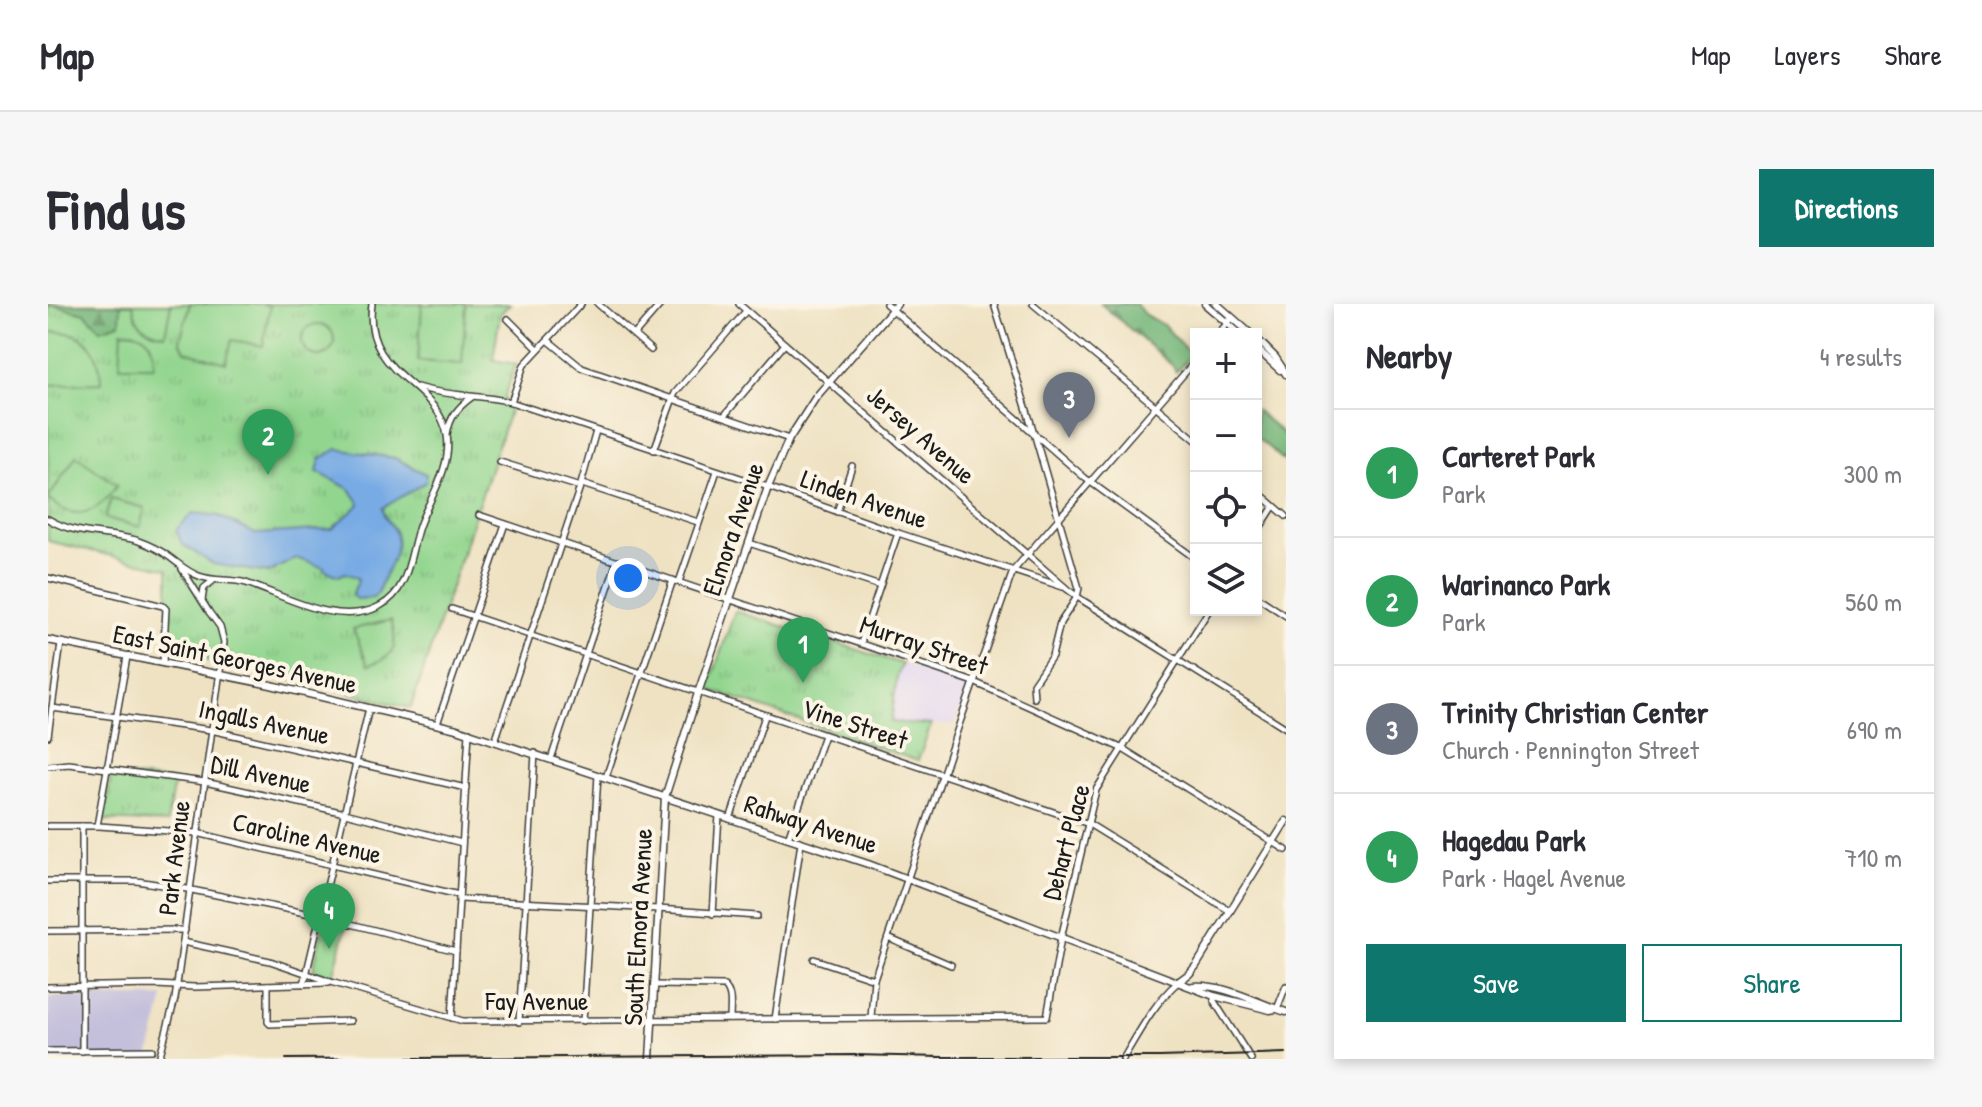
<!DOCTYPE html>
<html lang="en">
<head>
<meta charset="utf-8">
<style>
  body { margin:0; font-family:"Patrick Hand",sans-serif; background:#f7f7f7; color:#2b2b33 }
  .controls { position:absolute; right:24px; top:24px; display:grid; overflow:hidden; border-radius:0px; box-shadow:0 4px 12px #0003 }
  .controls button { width:72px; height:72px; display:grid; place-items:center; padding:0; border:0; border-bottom:2px solid #e1e1e2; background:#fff; color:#2b2b33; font:40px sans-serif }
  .you { position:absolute; left:580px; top:274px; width:28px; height:28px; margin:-20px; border:6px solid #fff; border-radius:50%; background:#1a73e8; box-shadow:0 0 0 12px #1a73e833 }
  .badge { display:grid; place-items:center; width:52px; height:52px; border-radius:50%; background:#0f766e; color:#fff; font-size:26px; font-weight:700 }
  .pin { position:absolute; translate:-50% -66px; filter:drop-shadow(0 2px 4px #0008) }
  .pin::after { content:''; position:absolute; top:42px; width:28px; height:24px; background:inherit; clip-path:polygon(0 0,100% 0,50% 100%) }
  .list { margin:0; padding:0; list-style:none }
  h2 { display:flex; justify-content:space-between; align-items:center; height:104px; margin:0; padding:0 32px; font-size:34px }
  h2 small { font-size:26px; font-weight:400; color:#7c7c81 }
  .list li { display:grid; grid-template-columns:52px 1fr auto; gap:24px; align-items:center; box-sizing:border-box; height:128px; padding:0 32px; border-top:2px solid #e1e1e2 }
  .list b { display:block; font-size:30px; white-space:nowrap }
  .list p { margin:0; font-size:26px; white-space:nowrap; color:#7c7c81 }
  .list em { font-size:26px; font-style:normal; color:#7c7c81 }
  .actions { display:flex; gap:16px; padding:24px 32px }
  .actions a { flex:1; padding:18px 0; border:2px solid #0f766e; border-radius:0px; text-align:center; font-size:28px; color:#0f766e }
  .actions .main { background:#0f766e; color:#fff }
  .icon { flex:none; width:44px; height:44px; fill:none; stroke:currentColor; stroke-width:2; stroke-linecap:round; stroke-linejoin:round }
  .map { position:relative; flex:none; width:1238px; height:755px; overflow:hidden; border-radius:0px }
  header { display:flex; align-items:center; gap:48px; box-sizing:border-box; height:112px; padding:0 40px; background:#fff; border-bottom:2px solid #e1e1e2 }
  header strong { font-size:38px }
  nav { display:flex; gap:44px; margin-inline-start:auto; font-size:28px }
  .intro { display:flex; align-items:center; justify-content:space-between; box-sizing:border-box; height:192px; padding:0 48px }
  h1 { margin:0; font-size:56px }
  .button { padding:20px 36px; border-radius:0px; background:#0f766e; color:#fff; font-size:28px; font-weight:700 }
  main { display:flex; gap:48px; padding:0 48px }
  aside { flex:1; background:#fff; border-radius:0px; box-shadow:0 4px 12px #0003 }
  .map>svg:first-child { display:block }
  .built { fill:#e0d4f4 }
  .industrial { fill:#c4c0db }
  .grass { fill:url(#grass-tufts); stroke:#567855; stroke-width:2 }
  .forest { fill:url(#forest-firs); stroke:#48694a; stroke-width:2 }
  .garden { fill:#91d58e; stroke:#567855; stroke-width:2 }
  .water { fill:#78abe4; stroke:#4a6480; stroke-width:2 }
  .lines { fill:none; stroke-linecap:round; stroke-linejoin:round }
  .minor-casing { stroke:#3c3a35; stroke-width:8 }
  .major-casing { stroke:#3c3a35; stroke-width:9 }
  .minor { stroke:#fff; stroke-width:5 }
  .major { stroke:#fff; stroke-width:6 }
  .rail { stroke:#1c1c1c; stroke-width:2 }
  .labels { text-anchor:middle; stroke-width:8; stroke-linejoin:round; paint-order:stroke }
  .street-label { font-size:26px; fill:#1c1c1c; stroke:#fcf5e5 }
</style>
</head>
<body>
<header>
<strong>Map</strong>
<nav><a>Map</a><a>Layers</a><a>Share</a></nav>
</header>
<div class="intro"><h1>Find us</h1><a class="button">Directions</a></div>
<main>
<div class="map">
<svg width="1238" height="755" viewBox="0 0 1238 755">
  <defs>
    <pattern id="grass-tufts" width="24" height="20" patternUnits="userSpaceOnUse" patternTransform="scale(2)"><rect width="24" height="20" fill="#91d58e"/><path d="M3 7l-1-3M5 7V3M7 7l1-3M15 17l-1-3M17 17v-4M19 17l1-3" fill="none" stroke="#7cb67a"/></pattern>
    <pattern id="forest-firs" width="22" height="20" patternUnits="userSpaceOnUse" patternTransform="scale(2)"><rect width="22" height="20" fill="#74b679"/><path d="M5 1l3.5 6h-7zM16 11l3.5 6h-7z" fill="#5e9362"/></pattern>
  </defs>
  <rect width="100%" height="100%" fill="#fcf5e5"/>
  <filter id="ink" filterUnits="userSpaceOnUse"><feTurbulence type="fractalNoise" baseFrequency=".0125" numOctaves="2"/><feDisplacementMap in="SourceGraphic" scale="16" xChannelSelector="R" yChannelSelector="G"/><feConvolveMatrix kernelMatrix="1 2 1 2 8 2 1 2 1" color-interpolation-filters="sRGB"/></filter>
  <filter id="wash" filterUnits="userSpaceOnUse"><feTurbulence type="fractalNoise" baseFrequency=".006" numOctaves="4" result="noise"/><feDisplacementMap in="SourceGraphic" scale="32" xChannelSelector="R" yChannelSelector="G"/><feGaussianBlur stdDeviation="1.8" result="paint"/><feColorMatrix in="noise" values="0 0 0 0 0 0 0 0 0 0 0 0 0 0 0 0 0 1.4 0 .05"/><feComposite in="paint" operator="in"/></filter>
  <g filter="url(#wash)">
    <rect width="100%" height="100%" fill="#efe2c3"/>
    <!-- built -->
    <polygon class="built" points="855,359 919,382 906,421 843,419 849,373"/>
    <!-- industrial -->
    <polygon class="industrial" points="0,693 116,693 101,754 0,755"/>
    <!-- grass -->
    <g class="grass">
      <polygon points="0,0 462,0 452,10 445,56 468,60 456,95 462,105 363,404 181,360 123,350 120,349 120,265 0,237"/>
      <polygon points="687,307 854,360 849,373 843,418 883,421 870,457 660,385"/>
      <polygon points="63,471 126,477 119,519 56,516"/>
      <polygon points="276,617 298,623 285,672 265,667"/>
    </g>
    <!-- forest -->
    <g class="forest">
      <polygon points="0,0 73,0 72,19 53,25 37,9 4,1 0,5"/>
      <polygon points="1053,0 1088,0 1096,10 1117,22 1143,51 1128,68 1125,62"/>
      <polygon points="1208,106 1238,132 1238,158 1208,133"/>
    </g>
    <!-- garden -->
    <g class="garden">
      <path d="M85,0H123L117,31C97,27 87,21 85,0Z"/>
      <polygon points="142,0 213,0 222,2 215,42 184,36 178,59 137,47 132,37"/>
      <polygon points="374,0 418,0 414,60 370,57"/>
      <circle cx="270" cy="36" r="16"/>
      <path d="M74,27C99,27 106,37 106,62H72Z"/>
      <path d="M2,28C8,29 15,28 21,29C45,34 53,57 53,79L0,81Z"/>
      <path d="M28,152L69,181C51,209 27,220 0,195Z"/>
      <polygon points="63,195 97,204 92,223 57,214"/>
      <path d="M343,316C351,342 347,353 320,361L305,325Z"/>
    </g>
    <!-- water -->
    <path class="water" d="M289,145L347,154L378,170V178L335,204C337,217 342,217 347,227C356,247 334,270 330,289L325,294L308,295L304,291L310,277L309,273L297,269L291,272L276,266V264L248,254L220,269L165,260L134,240L128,226L145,209L171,212L207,230L284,225L312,200L302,185L269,168L272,155Z"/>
  </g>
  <g filter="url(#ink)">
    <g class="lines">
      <defs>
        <g id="minor">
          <polyline points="550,0 603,46"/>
          <polyline points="691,0 1019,285 1034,296 1238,424"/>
          <polyline points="838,0 1037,174 1148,255"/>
          <polyline points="946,0 986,129 1031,284 1029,293 1012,319 1004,352 985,380 986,394"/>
          <polyline points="985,0 1148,136"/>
          <polyline points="460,15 490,45"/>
          <polyline points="1170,30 1184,14"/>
          <polyline points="586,31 613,0"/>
          <polyline points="501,37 534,64 741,135"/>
          <path d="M369,83C400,93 432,90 463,98L720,183L850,229L1015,283"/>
          <polyline points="463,98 476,61 533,0"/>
          <polyline points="676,112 737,40"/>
          <path d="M399,130C402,113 410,103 424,93"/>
          <polyline points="606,146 627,89 698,7"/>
          <polyline points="452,158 532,183"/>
          <polyline points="534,180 650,218"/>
          <polyline points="1208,186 1238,212"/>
          <polyline points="789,208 804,162"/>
          <polyline points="431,211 926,378 1075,445 1238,546"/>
          <path d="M0,215C28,232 58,228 88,236C99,240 111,245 120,252C130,259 139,268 151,272C166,278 183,274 198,279C238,292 290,324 332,302C364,285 361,246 373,217C384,191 404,161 399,131C390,78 314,72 324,0"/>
          <polyline points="1208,230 1226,202"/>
          <polyline points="701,239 832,282"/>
          <polyline points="0,274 115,302 118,305 115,359"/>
          <polyline points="631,278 669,167"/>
          <polyline points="1208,292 1238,312"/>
          <polyline points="154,296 156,284 166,276"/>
          <polyline points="404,305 1041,520 1182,607"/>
          <polyline points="813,339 850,229"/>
          <polyline points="4,404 163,426 418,484"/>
          <polyline points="389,420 457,220"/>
          <polyline points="0,432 13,339"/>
          <polyline points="447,437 533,180 548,127"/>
          <polyline points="503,455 569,257"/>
          <polyline points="0,462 21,460 157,478 297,509 414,539"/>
          <polyline points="558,473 625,276"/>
          <polyline points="682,515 717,412"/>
          <polyline points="0,522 51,522 149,529 411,591"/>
          <polyline points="34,522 34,747"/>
          <polyline points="49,522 79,353"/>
          <polyline points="740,534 776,431"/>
          <polyline points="0,577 89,577 139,585 272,612 408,647"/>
          <polyline points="411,595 610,605 709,612"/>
          <polyline points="665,610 671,511"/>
          <polyline points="0,627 137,626"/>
          <polyline points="840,634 903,661"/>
          <polyline points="135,638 222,657 286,679 415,717 999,713 1013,634 1048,486 1161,306"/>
          <polyline points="766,655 826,675"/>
          <polyline points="256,680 321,404"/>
          <polyline points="220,681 220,718 222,720 302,717"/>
          <path d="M606,681L676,682C685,689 682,704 682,715"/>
          <polyline points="0,683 108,681 146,683 281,679"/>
          <polyline points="1166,692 1166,697 1203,755"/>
          <polyline points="1229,705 1238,682"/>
          <polyline points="404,714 421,428"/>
          <polyline points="823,714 826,675 911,421 965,267 1148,56"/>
          <polyline points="727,715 753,538"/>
          <polyline points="535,717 550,471"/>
          <polyline points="471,718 487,449"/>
          <polyline points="0,747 104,746"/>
          <polyline points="111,755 127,695 176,338 172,323 161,308 134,265"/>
          <path d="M1075,755C1091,728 1106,699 1130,678"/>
        </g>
        <g id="major">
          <polyline points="1157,0 1192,30"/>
          <polyline points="1169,0 1203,30"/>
          <polyline points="1208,34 1227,53 1238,70"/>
          <polyline points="1208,44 1232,66"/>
          <polyline points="0,336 223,381 409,425 820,560 1166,692 1222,706 1227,705"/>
          <polyline points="1130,678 1141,670 1148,662 1238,517"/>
          <path d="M1145,682C1177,680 1209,699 1238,708"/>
          <polyline points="602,755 617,493 650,389 720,183 741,135 768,93 849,0"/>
        </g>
      </defs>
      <!-- minor casing -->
      <use href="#minor" class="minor-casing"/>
      <!-- major casing -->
      <use href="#major" class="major-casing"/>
      <!-- minor -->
      <use href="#minor" class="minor"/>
      <!-- major -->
      <use href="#major" class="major"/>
      <!-- rail -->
      <g class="rail">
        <polyline points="886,753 1112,753 1238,749"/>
        <polyline points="238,755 806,751 894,753"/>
      </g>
    </g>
  </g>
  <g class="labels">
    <!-- street labels -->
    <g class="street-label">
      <text transform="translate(873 131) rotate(41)" y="9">Jersey Avenue</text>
      <text transform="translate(816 195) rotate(19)" y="9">Linden Avenue</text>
      <text transform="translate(685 225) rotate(-71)" y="9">Elmora Avenue</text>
      <text transform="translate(876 341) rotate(19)" y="9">Murray Street</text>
      <text transform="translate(187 355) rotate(12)" y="9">East Saint Georges Avenue</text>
      <text transform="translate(216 418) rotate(12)" y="9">Ingalls Avenue</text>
      <text transform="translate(807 420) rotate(18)" y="9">Vine Street</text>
      <text transform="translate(213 470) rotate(12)" y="9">Dill Avenue</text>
      <text transform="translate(763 520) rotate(18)" y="9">Rahway Avenue</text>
      <text transform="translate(259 534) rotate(13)" y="9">Caroline Avenue</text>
      <text transform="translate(1018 538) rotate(-75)" y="9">Dehart Place</text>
      <text transform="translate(126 554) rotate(-83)" y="9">Park Avenue</text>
      <text transform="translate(590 623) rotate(-87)" y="9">South Elmora Avenue</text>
      <text x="489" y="706">Fay Avenue</text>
    </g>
  </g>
</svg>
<div class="controls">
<button>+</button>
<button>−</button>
<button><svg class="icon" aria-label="locate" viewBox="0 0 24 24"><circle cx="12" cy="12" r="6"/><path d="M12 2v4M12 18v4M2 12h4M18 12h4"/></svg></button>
<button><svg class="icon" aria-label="layers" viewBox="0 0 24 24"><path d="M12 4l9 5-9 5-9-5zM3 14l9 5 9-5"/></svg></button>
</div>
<div class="you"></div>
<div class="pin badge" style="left:755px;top:379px;background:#2e9e5b">1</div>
<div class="pin badge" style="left:220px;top:171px;background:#2e9e5b">2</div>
<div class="pin badge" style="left:1021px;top:134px;background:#6b7280">3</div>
<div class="pin badge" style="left:281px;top:645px;background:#2e9e5b">4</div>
</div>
<aside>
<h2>Nearby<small>4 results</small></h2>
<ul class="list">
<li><span class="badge" style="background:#2e9e5b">1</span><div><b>Carteret Park</b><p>Park</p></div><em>300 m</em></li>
<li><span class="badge" style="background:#2e9e5b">2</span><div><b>Warinanco Park</b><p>Park</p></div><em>560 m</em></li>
<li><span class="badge" style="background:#6b7280">3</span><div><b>Trinity Christian Center</b><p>Church · Pennington Street</p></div><em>690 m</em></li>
<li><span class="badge" style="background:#2e9e5b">4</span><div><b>Hagedau Park</b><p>Park · Hagel Avenue</p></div><em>710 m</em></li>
</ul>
<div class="actions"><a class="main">Save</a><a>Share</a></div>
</aside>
</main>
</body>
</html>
